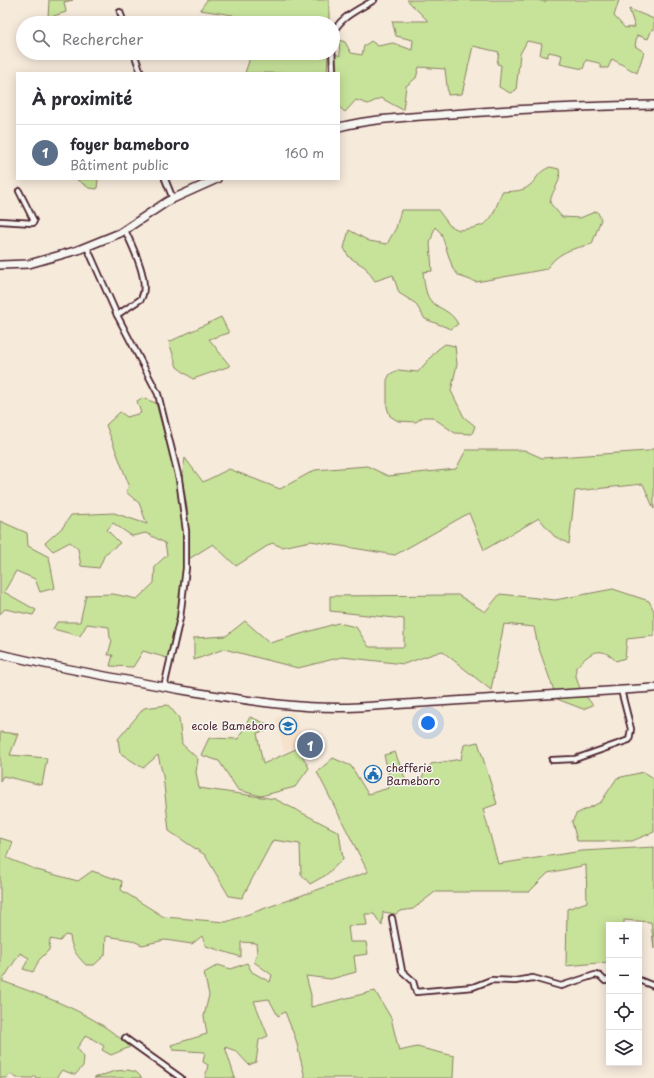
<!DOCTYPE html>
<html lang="fr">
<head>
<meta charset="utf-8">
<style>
  body { margin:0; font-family:"Playpen Sans",sans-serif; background:#f2f2f3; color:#2b2b33 }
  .controls { position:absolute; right:12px; bottom:12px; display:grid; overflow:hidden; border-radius:0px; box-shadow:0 2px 10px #0003 }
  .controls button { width:36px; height:36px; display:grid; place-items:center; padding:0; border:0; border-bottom:1px solid #e1e1e2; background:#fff; color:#2b2b33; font:20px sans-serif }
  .you { position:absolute; left:428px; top:723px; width:14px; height:14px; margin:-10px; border:3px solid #fff; border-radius:50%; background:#1a73e8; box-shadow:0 0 0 6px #1a73e833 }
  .badge { display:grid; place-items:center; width:26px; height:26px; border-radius:50%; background:#0f766e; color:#fff; font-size:13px; font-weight:700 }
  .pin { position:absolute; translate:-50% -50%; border:2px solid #fff; box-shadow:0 1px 4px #0006 }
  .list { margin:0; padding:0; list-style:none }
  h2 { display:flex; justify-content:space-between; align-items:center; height:52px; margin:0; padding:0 16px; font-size:17px }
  h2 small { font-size:13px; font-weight:400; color:#7c7c81 }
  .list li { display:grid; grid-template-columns:26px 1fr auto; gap:12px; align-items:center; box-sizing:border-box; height:56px; padding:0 16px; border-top:1px solid #e1e1e2 }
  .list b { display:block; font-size:15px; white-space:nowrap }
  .list p { margin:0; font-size:13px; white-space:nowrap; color:#7c7c81 }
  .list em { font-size:13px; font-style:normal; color:#7c7c81 }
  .icon { flex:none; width:22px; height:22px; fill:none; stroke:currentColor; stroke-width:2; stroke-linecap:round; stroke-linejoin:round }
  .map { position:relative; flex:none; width:654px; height:1078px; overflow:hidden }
  .search { position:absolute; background:#fff; box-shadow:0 2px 10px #0003; left:16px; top:16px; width:324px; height:44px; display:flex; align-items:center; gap:10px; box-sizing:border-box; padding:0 14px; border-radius:22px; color:#7c7c81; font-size:15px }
  .panel { position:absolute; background:#fff; box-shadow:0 2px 10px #0003; left:16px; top:72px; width:324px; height:108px; border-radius:0px }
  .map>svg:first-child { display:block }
  .built { fill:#f6e1cb }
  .green { fill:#c7e39a; stroke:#888162 }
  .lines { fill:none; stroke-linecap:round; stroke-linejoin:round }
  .street-casing { stroke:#4a1f2b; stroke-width:8 }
  .secondary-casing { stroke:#4a1f2b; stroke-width:10 }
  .street { stroke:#f6f6f2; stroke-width:4.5 }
  .secondary { stroke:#f6f6f2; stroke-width:7 }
  .labels { text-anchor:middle; stroke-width:3; stroke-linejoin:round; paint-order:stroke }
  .poi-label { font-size:11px; fill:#4a1f2b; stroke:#f6f6f2; text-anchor:end }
</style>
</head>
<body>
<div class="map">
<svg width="654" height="1078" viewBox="0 0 654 1078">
  <rect width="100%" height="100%" fill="#f6eadb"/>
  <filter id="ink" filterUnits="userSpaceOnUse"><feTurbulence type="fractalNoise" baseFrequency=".025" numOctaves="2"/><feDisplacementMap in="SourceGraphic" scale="8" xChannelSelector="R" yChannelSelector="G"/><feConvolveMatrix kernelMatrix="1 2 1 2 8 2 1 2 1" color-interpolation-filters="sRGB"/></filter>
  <g filter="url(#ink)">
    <!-- built -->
    <polygon class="built" points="293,712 301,733 296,747 284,751 276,718"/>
    <!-- green -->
    <g class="green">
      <polygon points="49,0 73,0 64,2 66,12 48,18"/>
      <polygon points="207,0 329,0 329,23 231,23 233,15 200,10"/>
      <polygon points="407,0 537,0 545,2 546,0 619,0 614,16 625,28 635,27 629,9 654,19 654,30 652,29 648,39 637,35 635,46 644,52 637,73 612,59 608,68 601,68 599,63 586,60 583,69 560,64 562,55 549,52 547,57 540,55 542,44 527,41 520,54 516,90 510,93 499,87 501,65 497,64 499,52 473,46 462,94 448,95 445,69 419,67 416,78 406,86 403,110 381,98 368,104 356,100 345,112 339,107 339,73 332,73 336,54 340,56 339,40 345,42 351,53 362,55 364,46 371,41 378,46 393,43 412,50 413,40 396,36 392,21 428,21"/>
      <polygon points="248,53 328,53 327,73 245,73 249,61"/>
      <path d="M550,167L559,169C562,184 552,188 550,203L562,217L580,218L597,211L601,219L592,244C573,249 558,251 547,269L476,282L459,276L453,269L441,233L435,227L430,243L432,271L423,272C424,280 425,293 430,300C439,310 450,309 458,324L451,329L425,319L415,303L399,293L393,275L375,281L365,267L349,257L344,248L349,230L369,241L387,244L396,228L401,210H438L450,226L459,230C492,226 490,222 502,192C511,191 522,192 529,186C539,178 536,173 550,167Z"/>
      <polygon points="76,179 98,179 97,189 89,188"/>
      <polygon points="221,317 229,333 209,339 230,366 193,379 177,367 169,342"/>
      <polygon points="445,344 455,346 457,364 451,391 464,417 475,426 472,434 455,433 432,417 423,417 416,422 398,421 390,416 387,407 387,380 390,374 398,370 418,372 437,350"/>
      <path d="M142,398L156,403C167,445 182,490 184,534C186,575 180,619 167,658L143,651L133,667L110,666L113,655H108L112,640L110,638L109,627L87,624L80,636L53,629L57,622H80L86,595L113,594L137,599L154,583L155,566L167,555L165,543L146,533L132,536L113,523L107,530L120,543L105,554L99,568L81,566L78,549L70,542L53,551L45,543L63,527L71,515L114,513L147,524L139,503L126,492L129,485L106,425L120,412L127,417L141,413L137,401Z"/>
      <polygon points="654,448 654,509 643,484 575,491 569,544 554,536 539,518 484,550 469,513 395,555 311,541 282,547 272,543 236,566 213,544 187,560 188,514 182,478 185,458 203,482 229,469 280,489 315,470 367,466 388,476 456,469 466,450 524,450 542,458 648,451"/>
      <polygon points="0,521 27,533 28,546 49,557 55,588 40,592 35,579 16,571 4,592 36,610 33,615 5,609 0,614"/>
      <path d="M613,589L649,601L654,611V636L627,639L625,658L616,661C600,644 590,653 576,667C574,683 583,693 593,705L583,709L557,699L538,646L534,627L504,624L491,690L442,651L404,664L342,657L298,668L224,649L194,660V638L226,636L245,621L270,643L338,623L356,627L369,647H404V619L330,611V596L458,595L485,612L500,594L555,600Z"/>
      <polygon points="168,705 179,718 182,744 198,759 196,772 199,788 275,799 339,832 343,859 326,875 310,884 301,874 300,844 273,840 242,898 229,896 205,855 169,831 163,776 158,755 143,768 120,753 118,739 144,708"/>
      <polygon points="250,717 267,724 266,731 257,733 263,764 298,748 309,768 295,787 261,796 238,790 219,761 201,755 209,738 238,739"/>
      <polygon points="0,732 18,734 10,755 47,758 42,785 3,776 0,781"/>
      <path d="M478,742L497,804L483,809L498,864L582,851L654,847V949L651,922L624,920V925H609V962L566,966L567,909L587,902L586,865L548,873L529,892H435L413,909L400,911L396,914L383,912L382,926L374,914H365L367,925L348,926L350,942H366L368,954L354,956L356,972L331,979L306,976L311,995V1007L375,991L391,1018L399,1051L417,1047L454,1056L453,1078H305L296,1040L285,1012L278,1016L269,999L254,1001L268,1036L259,1040L256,1062L249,1065L236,1051L225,1047L235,1078H205L208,1065L203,1062L205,1052L173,1050L171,1045L207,1034L204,1016L209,995L204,973L218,965L231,969L247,963L252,972L270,982L272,975L254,962L257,953L256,943L241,942V957L206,946L202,936L192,944L165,940L142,945L131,940L106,936L105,955L94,965H86C78,957 71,949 70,936L65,935L60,941L50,939L49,950L39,960L33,972L23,969L29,958L20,953L2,981C48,998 93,1012 130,1047L111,1055L102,1050L104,1046L86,1035L77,1048L84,1057L83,1066L75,1075L62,1070L56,1078H36L35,1076L33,1078H17L10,1074L7,1078H0V838L13,842L7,858L37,870L78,881L92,871L122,881L121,890L164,917L226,922L368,872L317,772L333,758L351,766L368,794L389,788L388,771L384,755L395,752L406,781L418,783L431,764L461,759L464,745Z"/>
      <polygon points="644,772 652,777 654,780 654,832 632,841 577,841 572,822 576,814 601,802 617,778"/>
      <polygon points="128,1070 136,1072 142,1078 94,1078 115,1071"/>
    </g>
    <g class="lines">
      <defs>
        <g id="street">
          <polyline points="120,12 124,23"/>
          <polyline points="134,53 141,73"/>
          <path d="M333,73C333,61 331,46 333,35C337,18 361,8 374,0"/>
          <polyline points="165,179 173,199"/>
          <polyline points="0,221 33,223 34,221 19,191"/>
          <polyline points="87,247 117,315 158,394 179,479 186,531 186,568 180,618 164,687"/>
          <path d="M117,315L141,299C151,282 132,246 125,230"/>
          <polyline points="552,760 575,759 629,740 631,729 621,690"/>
          <polyline points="392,918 402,971 413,981 416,992 473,987 491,980 515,981 533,978 561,986 595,975 600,976 605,981 609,980"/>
          <polyline points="639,980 654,986"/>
          <polyline points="125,1038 181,1078"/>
        </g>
        <g id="secondary">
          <path d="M339,127C375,118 413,117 451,114C519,109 586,106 654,105"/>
          <polyline points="0,265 29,264 78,250 120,233 168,201 217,179"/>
          <path d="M0,654C62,669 125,680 188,691C244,700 302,710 359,707L654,688"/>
        </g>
      </defs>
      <!-- street casing -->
      <use href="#street" class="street-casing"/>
      <!-- secondary casing -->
      <use href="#secondary" class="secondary-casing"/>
      <!-- street -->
      <use href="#street" class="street"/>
      <!-- secondary -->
      <use href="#secondary" class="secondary"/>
    </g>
  </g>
  <!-- icons -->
  <defs>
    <symbol id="school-ring" viewBox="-11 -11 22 22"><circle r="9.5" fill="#f6f6f2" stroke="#1f6fb2" stroke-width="1.5"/><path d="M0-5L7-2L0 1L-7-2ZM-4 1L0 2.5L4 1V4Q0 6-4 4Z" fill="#1f6fb2"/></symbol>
    <symbol id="civic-ring" viewBox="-11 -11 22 22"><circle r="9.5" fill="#f6f6f2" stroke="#1f6fb2" stroke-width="1.5"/><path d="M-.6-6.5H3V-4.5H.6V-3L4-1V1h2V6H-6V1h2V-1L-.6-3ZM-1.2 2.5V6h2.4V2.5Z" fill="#1f6fb2"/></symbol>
  </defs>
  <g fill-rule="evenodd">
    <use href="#school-ring" x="278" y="716" width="20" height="20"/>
    <use href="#civic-ring" x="363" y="764" width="20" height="20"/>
  </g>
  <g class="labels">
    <!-- poi labels -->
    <g class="poi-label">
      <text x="275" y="730">ecole Bameboro</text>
      <text x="386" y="772" text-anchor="start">chefferie<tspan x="386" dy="13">Bameboro</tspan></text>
    </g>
  </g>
</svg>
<div class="controls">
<button>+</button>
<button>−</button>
<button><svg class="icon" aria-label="locate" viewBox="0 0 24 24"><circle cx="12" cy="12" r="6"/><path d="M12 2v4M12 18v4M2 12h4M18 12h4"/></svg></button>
<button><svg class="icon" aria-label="layers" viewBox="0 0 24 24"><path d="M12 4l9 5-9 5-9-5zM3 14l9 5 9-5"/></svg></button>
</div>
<div class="you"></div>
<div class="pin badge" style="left:310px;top:745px;background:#5c6f8a">1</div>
<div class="search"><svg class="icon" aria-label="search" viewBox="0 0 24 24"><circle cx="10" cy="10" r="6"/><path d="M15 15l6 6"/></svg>Rechercher</div>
<section class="panel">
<h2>À proximité<small></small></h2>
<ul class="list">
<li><span class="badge" style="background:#5c6f8a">1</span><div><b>foyer bameboro</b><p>Bâtiment public</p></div><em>160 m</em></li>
</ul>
</section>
</div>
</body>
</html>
